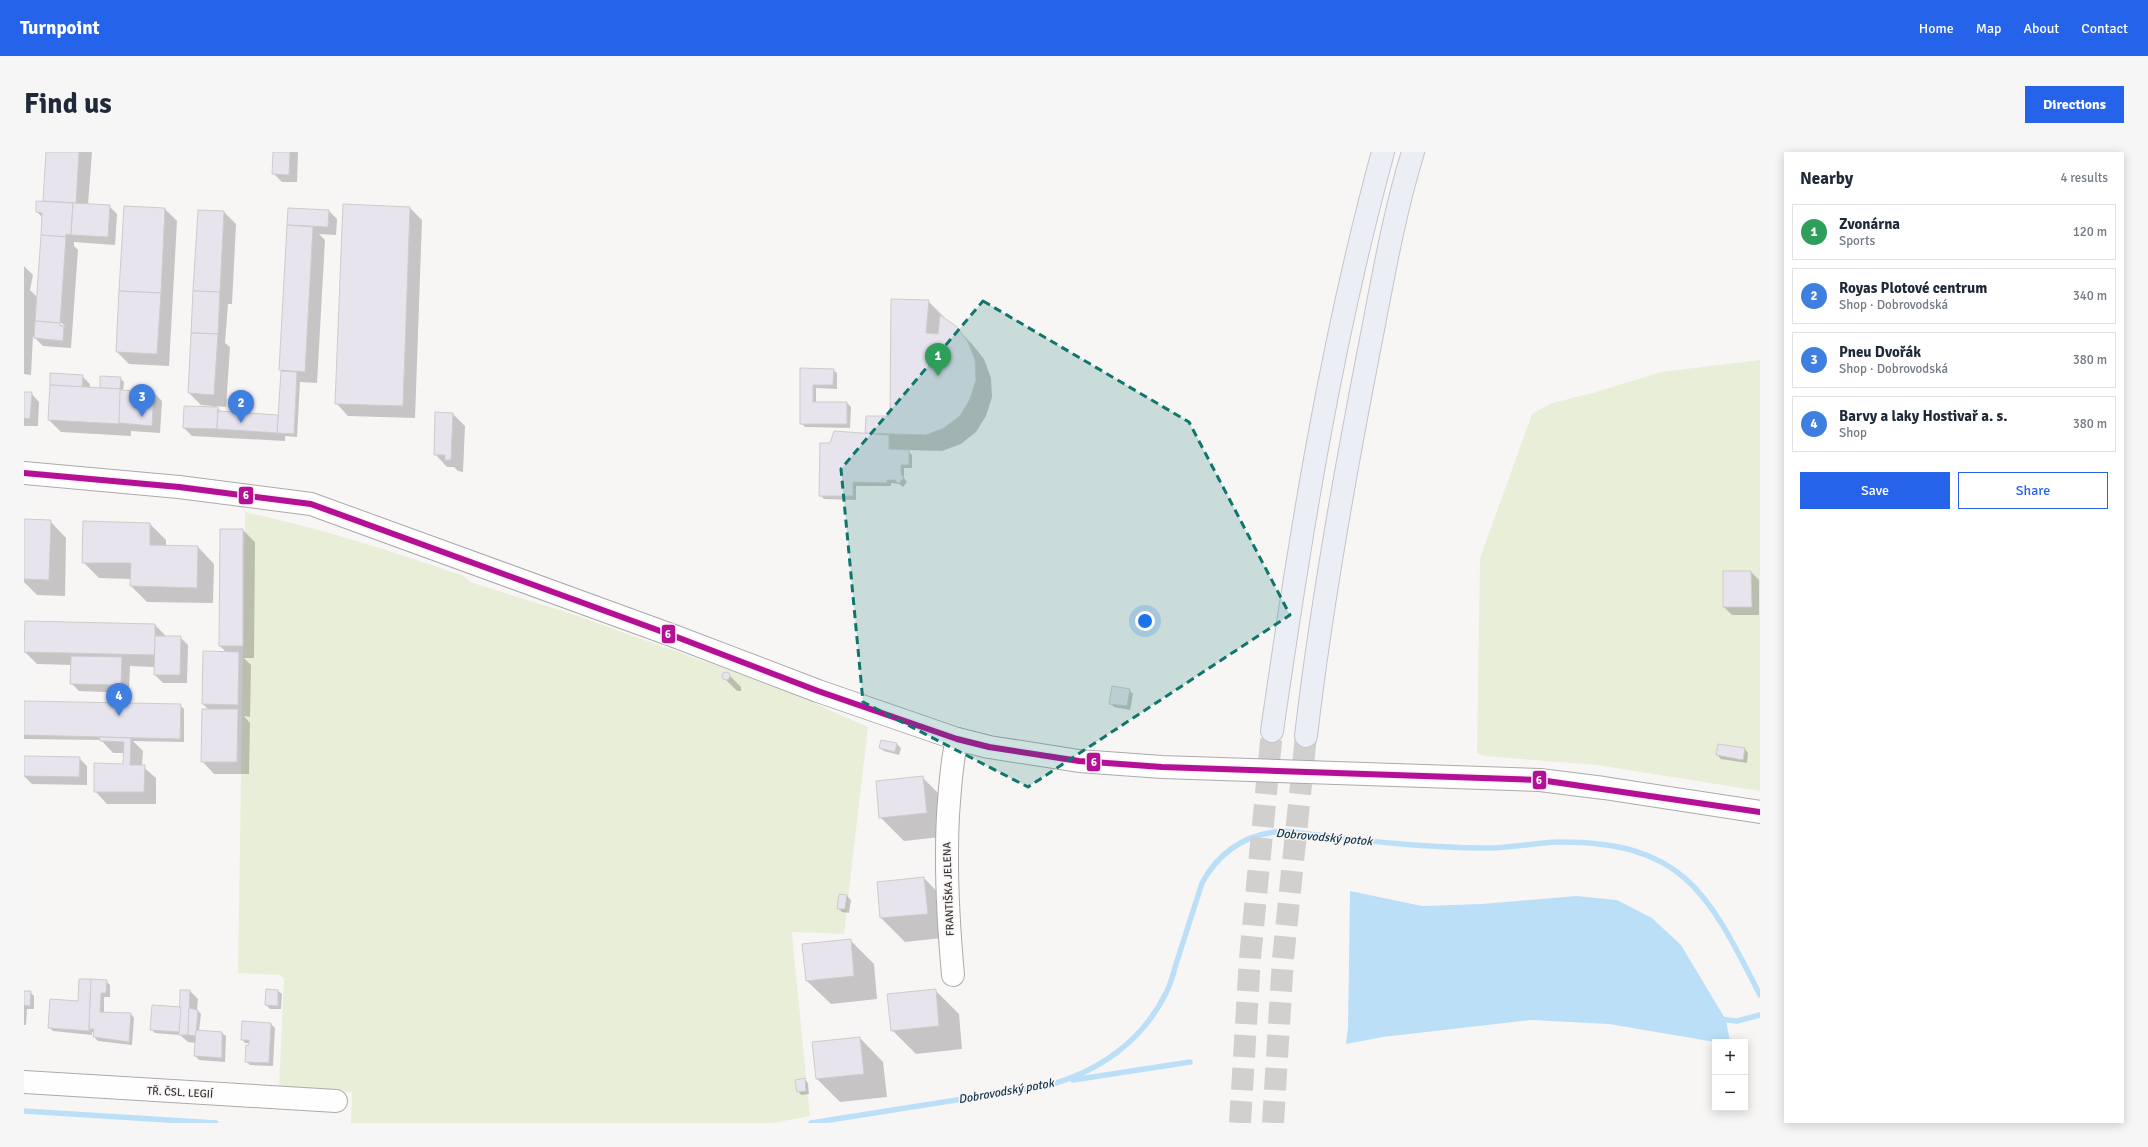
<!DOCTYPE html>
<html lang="en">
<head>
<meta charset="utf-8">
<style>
  body { margin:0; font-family:Signika,sans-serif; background:#f6f6f7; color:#1f2937 }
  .controls { position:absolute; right:12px; bottom:12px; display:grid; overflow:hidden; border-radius:0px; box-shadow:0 2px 10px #0003 }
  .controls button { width:36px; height:36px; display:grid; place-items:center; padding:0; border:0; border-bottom:1px solid #e0e1e3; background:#fff; color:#1f2937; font:20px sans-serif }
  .you { position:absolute; left:1121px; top:469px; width:14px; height:14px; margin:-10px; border:3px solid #fff; border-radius:50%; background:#1a73e8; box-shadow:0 0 0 6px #1a73e833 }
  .badge { display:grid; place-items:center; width:26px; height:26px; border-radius:50%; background:#2563eb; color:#fff; font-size:13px; font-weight:700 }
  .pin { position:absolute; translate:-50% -33px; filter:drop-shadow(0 1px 2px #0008) }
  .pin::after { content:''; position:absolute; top:21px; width:14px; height:12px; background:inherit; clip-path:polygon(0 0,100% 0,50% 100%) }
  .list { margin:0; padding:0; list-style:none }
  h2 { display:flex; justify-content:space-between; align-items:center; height:52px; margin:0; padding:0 16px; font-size:17px }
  h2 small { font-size:13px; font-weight:400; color:#747a83 }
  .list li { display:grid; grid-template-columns:26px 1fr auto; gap:12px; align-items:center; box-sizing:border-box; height:56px; margin:0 8px 8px; padding:0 8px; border:1px solid #e0e1e3; border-radius:0px }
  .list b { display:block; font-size:15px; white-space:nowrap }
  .list p { margin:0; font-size:13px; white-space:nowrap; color:#747a83 }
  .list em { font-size:13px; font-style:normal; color:#747a83 }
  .actions { display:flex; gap:8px; padding:12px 16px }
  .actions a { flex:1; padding:9px 0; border:1px solid #2563eb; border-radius:0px; text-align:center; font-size:14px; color:#2563eb }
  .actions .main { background:#2563eb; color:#fff }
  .map { position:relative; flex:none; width:1736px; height:971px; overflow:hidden; border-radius:0px }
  header { display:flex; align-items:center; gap:24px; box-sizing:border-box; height:56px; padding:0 20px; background:#2563eb; color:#fff }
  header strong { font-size:19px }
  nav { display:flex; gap:22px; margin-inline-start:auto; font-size:14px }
  .intro { display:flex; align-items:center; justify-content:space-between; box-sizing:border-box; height:96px; padding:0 24px }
  h1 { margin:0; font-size:28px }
  .button { padding:10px 18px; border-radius:0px; background:#2563eb; color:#fff; font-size:14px; font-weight:700 }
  main { display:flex; gap:24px; padding:0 24px }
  aside { flex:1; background:#fff; border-radius:0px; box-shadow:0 2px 10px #0003 }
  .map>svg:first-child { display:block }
  .green { fill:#e9eed8 }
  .water { fill:#bcdff8 }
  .shadow { fill:#0003; fill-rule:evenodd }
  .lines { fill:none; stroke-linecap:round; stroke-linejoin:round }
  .stream { stroke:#bcdff8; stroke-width:5.5 }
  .building { fill:#e7e4ee; stroke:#cdcccc }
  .highway-tunnel { stroke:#d2d0cf; stroke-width:22; stroke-dasharray:22 11; stroke-linecap:butt }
  .minor-casing { stroke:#acaaaa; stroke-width:24 }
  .highway-casing { stroke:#c3c4cb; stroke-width:24 }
  .minor { stroke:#fefefe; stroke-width:22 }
  .highway { stroke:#eceef5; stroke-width:22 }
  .bus-1-casing { stroke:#f9f5f4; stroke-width:9 }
  .bus-1 { stroke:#b41095; stroke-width:6 }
  .marked { fill:#0f766e; fill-opacity:0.2; stroke:#0f766e; stroke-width:3; stroke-dasharray:8 5; stroke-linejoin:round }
  .labels { text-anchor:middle; stroke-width:3; stroke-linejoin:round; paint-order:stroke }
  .street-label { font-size:11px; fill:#3a3837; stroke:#f9f5f4 }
  .water-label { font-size:12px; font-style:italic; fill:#0e364f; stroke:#f9f5f4 }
  .line-badge { stroke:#f9f5f4; stroke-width:1.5 }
  .badge-label { font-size:11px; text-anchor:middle; font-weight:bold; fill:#fff }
</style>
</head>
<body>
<header>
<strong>Turnpoint</strong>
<nav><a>Home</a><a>Map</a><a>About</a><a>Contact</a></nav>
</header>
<div class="intro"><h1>Find us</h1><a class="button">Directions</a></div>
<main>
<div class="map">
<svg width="1736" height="971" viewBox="0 0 1736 971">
  <rect width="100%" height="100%" fill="#f8f6f5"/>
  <!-- green -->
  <g class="green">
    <polygon points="1736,208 1736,639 1573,613 1460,604 1453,601 1456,406 1508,262 1528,251 1569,241 1637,220"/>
    <path d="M221,360C296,376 368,399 440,424L446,430L548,462L791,549L792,552L844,575L820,782L769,780L768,782L786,964L749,971H327L328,940L255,936L260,826L255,823L214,821Z"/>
  </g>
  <!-- water -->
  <polygon class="water" points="1326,739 1398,754 1458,752 1552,744 1593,748 1628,766 1657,793 1702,868 1706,890 1691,890 1585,872 1507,868 1359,885 1322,892 1324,875"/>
  <!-- shadow -->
  <g class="shadow">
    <path d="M23,0H68L64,53L85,54L93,62L91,93L50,90V94L54,98L47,196L19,194L9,184L7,223L0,222V114L9,123L6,138L13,145L19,66L13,60L20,50ZM35,169L42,175L35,172Z"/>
    <polygon points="250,0 274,0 273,30 258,30 249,21"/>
    <polygon points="320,54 386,56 398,68 391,266 324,264 312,251"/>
    <polygon points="101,55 141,57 153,69 145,214 105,212 93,200"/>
    <polygon points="265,57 305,59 313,67 312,83 295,82 301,88 293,231 276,230 273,285 261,284 261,289 168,284 160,276 189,256 189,254 177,253 165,241 200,60 212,72 208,152 204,152 201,191 206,195 202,255 191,254 198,260 255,264"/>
    <polygon points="904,149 920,165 920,168 931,175 948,192 960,207 967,226 968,245 962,264 952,280 937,292 918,299 883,298 888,303 888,316 880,316 880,326 883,330 879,335 875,332 867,331 867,334 832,334 832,348 800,347 796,343 807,292 844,283 842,280 867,265"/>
    <polygon points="777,217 809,218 813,221 813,237 792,236 792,251 823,251 827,255 826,276 781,275 777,271"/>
    <polygon points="58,224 66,232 66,237 79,237 96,226 100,230 99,239 130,241 138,249 136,281 107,279 107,284 37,280 25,268"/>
    <polygon points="0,241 7,241 15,250 14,274 0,274"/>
    <polygon points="429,262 441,274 439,320 434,319 430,315 423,315 411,302"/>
    <polygon points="0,368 26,369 42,386 41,444 13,443 0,430"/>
    <polygon points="126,372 142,388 142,395 174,395 190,412 189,451 123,450 107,434 107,427 75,426 59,410"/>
    <polygon points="197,378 219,378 231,390 230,506 220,506 227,513 226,565 220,564 226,571 225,622 190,622 178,609 185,558 179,552 203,501 196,494"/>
    <polygon points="1727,420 1735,428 1735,463 1708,463 1700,455"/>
    <polygon points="131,473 143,485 156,485 164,493 163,531 139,531 131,523 131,515 106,514 105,541 55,539 47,531 48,513 13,512 1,500"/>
    <polygon points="701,523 705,523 717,535 717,539 713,539 701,527"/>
    <polygon points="1105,538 1109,542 1106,558 1090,555 1086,551"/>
    <polygon points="0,550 156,553 160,557 160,590 109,589 119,599 118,614 132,626 132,652 83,652 71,639 100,614 101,601 89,601 77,588 0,587"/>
    <polygon points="858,589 873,592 877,596 875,603 860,599 856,596"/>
    <polygon points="1721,597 1724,601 1723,611 1697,607 1693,603"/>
    <polygon points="55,606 63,614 63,633 8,632 0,624"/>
    <polygon points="899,626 922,649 926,684 880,689 856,665"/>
    <polygon points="900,726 923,750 927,785 881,790 857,766 854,731"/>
    <polygon points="816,743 823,744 827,748 825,761 818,760 814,756"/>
    <polygon points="826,788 850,812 853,847 807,852 783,829"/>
    <polygon points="82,829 86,833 86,845 80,845 80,861 107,862 110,866 108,893 74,889 70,885 71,880 68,880 68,883 29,879 25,875"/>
    <polygon points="911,838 935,862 938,897 892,902 868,878"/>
    <polygon points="166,839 174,847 173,858 177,862 175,879 198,881 202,884 201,910 175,908 171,904 172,891 164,890 156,883 131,881 127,877 156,856"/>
    <polygon points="254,839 258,842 257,857 246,857 242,853"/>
    <polygon points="0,840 6,840 10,844 10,857 3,857 2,873 0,873"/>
    <polygon points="247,872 251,876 249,914 226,913 222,909 226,891 221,891 218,887"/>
    <polygon points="836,886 859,910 863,945 816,950 793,927"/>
    <polygon points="780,927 784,931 785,942 777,943 774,939"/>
  </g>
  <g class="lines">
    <!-- stream -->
    <g class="stream">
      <polyline points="1695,867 1713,869 1736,863"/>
      <polyline points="1049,928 1166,910"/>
      <polyline points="0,959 192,971"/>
      <path d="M787,971L1021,934C1073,921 1118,890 1142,841C1148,830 1150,817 1154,806C1162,781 1170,756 1178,731C1196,698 1223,681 1261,679C1328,687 1394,696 1462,696C1486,696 1510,691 1534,690C1660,689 1684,741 1736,843"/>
    </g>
  </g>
  <!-- building -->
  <g class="building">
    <polygon points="22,0 55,0 52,51 19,49"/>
    <polygon points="249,0 266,0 265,23 248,22"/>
    <polygon points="12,49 49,51 47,83 42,82 42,85 17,83 18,61 12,60"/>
    <polygon points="49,51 86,53 84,85 47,83"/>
    <polygon points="319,52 386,55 379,254 311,252"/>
    <polygon points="100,54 141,56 137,141 95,139"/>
    <polygon points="264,56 305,58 304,75 263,73"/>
    <polygon points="174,58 200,59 196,140 169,139"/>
    <polygon points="263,73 289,75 281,220 255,218"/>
    <polygon points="17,83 42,85 36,171 11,169"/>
    <polygon points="95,139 137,141 133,202 92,200"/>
    <polygon points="169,139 196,140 194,182 167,181"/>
    <polygon points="867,147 905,148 902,181 914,182 916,163 932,174 944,190 951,208 952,228 946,247 936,264 920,276 902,283 841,281 842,264 866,264"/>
    <polygon points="11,169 36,171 36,174 40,174 39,189 10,186"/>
    <polygon points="167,181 194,182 190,243 164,241"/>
    <polygon points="776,216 810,217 809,233 789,233 789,250 823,250 823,272 776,272"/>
    <polygon points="257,219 273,220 270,282 253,281"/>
    <polygon points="26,221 59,223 58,235 26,233"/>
    <polygon points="76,224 97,225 96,237 76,236"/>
    <polygon points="26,233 97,237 95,272 24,268"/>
    <polygon points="96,238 130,240 128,274 95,271"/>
    <polygon points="0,240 8,240 6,267 0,266"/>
    <polygon points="160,254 194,255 193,277 159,276"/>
    <polygon points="194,259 254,263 253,281 193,277"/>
    <polygon points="411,260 429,261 427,308 421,308 421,303 410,303"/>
    <polygon points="810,279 865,283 865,297 885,298 885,313 877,313 877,322 880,326 874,332 871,328 863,328 863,331 829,330 829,344 795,344 796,291 806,291"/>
    <polygon points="0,367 27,368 25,428 0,427"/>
    <polygon points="59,369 126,371 126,393 174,394 173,436 106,434 107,411 58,411"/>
    <polygon points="196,377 219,377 219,494 195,494"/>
    <polygon points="1699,419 1727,419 1728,455 1699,455"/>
    <polygon points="1,469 131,472 131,503 0,500"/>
    <polygon points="131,484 157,484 156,523 130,523"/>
    <polygon points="179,499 215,500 214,553 178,552"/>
    <polygon points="47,504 98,505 97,533 46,532"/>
    <circle cx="702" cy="524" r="4"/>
    <polygon points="1088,534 1106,537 1103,554 1085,552"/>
    <polygon points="0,549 157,552 156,587 0,583"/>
    <polygon points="178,557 214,557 213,610 177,610"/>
    <polygon points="75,585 107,586 106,613 121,613 120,640 70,640 70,611 99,612 100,590 76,589"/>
    <polygon points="857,588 873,591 871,600 855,596"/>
    <polygon points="1694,592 1721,596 1719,608 1692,603"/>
    <polygon points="0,604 56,605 55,625 0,624"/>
    <polygon points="899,624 903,661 855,666 852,629"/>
    <polygon points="900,725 904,762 856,766 853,730"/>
    <polygon points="815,742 823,743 821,757 813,757"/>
    <polygon points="827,787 830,824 782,829 778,792"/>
    <polygon points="55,827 67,827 65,879 24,876 26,847 54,849"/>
    <polygon points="67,827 83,828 82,841 77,841 76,860 107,861 105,890 69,885 70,877 65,877"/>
    <polygon points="242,837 254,838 254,854 241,853"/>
    <polygon points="912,837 915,874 867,879 863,842"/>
    <polygon points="156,838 166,838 164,883 155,883"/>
    <polygon points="0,839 7,839 6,854 0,853"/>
    <polygon points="128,853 157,855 155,880 126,878"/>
    <polygon points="165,856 174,858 172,884 164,883"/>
    <polygon points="218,869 247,871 245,911 221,910 222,893 225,893 225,888 217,888"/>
    <polygon points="172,878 198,880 198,906 170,904"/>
    <polygon points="836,885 840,922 792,927 788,890"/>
    <polygon points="781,926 782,939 773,940 771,928"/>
  </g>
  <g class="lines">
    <!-- highway-tunnel -->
    <g class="highway-tunnel">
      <polyline points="1216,971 1226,806 1248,579"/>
      <polyline points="1249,971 1259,807 1282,584"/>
    </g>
    <defs>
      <g id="minor">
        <polyline points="0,321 155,335 287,352 650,484 794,539 933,587 965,595 1055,609 1138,615 1516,628 1580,636 1736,660"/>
        <path d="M929,823C924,768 921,718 924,663C926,637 927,612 933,587"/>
        <polyline points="0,930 312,949"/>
      </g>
      <g id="highway">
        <path d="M1248,579C1276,385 1307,190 1359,0"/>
        <path d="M1282,584C1297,454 1320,326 1345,198C1358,132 1369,65 1389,0"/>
      </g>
    </defs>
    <!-- minor casing -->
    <use href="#minor" class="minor-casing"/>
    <!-- highway casing -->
    <use href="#highway" class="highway-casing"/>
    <!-- minor -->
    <use href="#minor" class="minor"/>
    <!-- highway -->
    <use href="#highway" class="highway"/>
    <defs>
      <polyline id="bus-1" points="0,321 155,335 287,352 650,484 794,539 933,587 965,595 1055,609 1138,615 1516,628 1736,660"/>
    </defs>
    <!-- bus-1 casing -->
    <use href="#bus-1" class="bus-1-casing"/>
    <!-- bus-1 -->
    <use href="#bus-1" class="bus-1"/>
  </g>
  <!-- marked area -->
  <path class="marked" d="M959,149L1165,270L1266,463L1004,635L839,550L817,317Z"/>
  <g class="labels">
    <!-- street labels -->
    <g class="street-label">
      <text transform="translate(924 737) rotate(-92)" y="4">FRANTIŠKA JELENA</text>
      <text transform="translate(156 940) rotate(3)" y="4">TŘ. ČSL. LEGIÍ</text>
    </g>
    <!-- water labels -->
    <g class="water-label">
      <text transform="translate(1300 685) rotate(5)" y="4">Dobrovodský potok</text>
      <text transform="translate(982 939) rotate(-10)" y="4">Dobrovodský potok</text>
    </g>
  </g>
  <g class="line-badge">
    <rect x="214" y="334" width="16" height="19" rx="4" fill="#b41095"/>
    <rect x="637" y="472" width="15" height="20" rx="4" fill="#b41095"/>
    <rect x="1062" y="600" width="15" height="20" rx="4" fill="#b41095"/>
    <rect x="1508" y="618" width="15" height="20" rx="4" fill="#b41095"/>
  </g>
  <g class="badge-label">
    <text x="222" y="347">6</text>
    <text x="644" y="486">6</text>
    <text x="1070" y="614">6</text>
    <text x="1515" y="632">6</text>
  </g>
</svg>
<div class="controls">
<button>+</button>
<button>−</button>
</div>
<div class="you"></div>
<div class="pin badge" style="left:914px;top:224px;background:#2e9e5b">1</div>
<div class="pin badge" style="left:217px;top:271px;background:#3f7fe0">2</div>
<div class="pin badge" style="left:118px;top:265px;background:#3f7fe0">3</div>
<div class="pin badge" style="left:95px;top:564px;background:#3f7fe0">4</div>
</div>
<aside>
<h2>Nearby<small>4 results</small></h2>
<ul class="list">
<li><span class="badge" style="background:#2e9e5b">1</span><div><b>Zvonárna</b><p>Sports</p></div><em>120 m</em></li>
<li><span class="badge" style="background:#3f7fe0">2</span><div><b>Royas Plotové centrum</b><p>Shop · Dobrovodská</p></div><em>340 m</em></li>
<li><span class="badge" style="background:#3f7fe0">3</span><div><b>Pneu Dvořák</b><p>Shop · Dobrovodská</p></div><em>380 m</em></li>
<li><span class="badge" style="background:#3f7fe0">4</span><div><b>Barvy a laky Hostivař a. s.</b><p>Shop</p></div><em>380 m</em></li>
</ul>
<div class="actions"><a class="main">Save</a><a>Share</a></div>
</aside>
</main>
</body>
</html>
